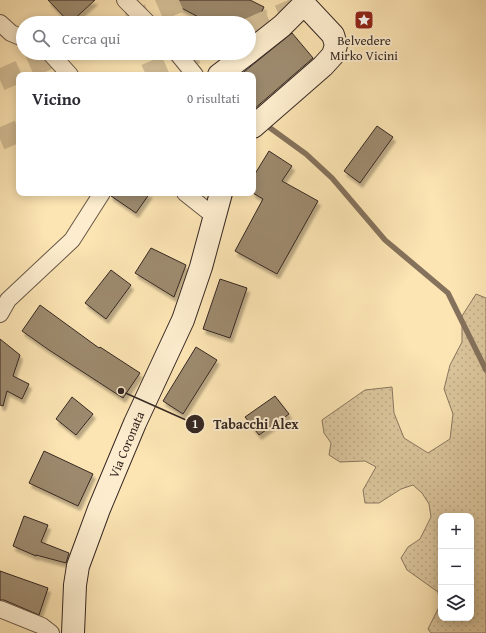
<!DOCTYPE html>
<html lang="it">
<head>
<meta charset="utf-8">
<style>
  body { margin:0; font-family:"Gentium Book Plus",serif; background:#f7f7f7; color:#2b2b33 }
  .controls { position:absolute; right:12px; bottom:12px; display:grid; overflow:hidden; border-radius:8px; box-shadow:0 2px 10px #0003 }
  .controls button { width:36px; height:36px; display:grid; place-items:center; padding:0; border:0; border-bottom:1px solid #e1e1e2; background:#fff; color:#2b2b33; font:20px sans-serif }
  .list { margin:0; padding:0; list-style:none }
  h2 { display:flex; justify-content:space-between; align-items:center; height:52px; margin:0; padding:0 16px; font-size:17px }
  h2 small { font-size:13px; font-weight:400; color:#7c7c81 }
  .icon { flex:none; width:22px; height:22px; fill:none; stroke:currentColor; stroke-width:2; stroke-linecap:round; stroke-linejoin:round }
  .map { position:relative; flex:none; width:486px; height:633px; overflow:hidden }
  .search { position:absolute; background:#fff; box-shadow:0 2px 10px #0003; left:16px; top:16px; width:240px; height:44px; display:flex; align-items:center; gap:10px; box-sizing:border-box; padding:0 14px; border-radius:22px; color:#7c7c81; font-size:15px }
  .panel { position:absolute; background:#fff; box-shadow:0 2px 10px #0003; left:16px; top:72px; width:240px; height:124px; border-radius:8px }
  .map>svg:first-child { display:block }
  .grass { fill:url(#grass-dots); stroke:#88765f; fill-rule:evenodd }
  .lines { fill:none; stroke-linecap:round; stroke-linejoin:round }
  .stream { stroke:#85725c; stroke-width:5.5 }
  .building { fill:#9d8a6e; stroke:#362823; filter:url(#shadow) }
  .highway-tunnel { stroke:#d4be96; stroke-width:22; stroke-dasharray:22 11; stroke-linecap:butt }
  .street-casing { stroke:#685747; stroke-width:18 }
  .secondary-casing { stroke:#362823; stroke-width:24 }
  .street { stroke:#fdedce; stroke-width:16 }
  .secondary { stroke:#fdedce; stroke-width:22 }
  .labels { text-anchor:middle; stroke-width:4; stroke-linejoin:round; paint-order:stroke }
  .poi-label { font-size:13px; fill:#362823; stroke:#fdedce }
  .street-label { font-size:13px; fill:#362823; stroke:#fdedce }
  .leader { fill:none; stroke:#362823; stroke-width:1.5 }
  .callout-dot { fill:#362823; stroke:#fdedce; stroke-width:1.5 }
  .mark-label { font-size:12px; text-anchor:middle; font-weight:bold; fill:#fff }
  .callout-label { font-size:14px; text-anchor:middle; font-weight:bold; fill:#362823; stroke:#fdedce; stroke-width:4; stroke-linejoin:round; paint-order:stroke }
</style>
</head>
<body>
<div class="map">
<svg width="486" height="633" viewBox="0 0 486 633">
  <defs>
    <pattern id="grass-dots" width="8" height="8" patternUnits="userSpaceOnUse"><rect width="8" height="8" fill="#dac49b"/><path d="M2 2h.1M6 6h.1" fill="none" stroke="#bca885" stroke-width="1.8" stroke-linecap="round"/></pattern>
    <filter id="shadow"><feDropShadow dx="2.5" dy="4.5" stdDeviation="1" flood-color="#0004"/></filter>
  </defs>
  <rect width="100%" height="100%" fill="#fce4b3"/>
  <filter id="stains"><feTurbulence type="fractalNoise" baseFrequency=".005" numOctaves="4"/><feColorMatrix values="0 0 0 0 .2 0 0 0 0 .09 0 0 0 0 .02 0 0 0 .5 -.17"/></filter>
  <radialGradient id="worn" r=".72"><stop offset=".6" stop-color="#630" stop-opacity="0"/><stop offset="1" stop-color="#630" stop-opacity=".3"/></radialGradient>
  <!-- grass -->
  <path class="grass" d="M476,294L486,298V633H431L428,629L440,605L438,592L407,570L401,558L408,547L420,539L431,517L429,504L422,493L413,485L401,489L379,503H365L363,490L376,467L365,461L340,462L329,455L331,443L324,433L322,420L365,390L392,387L394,413L404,438L428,453L450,439L453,414L444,389L450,365L462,342V316ZM441,516H471V618H441Z"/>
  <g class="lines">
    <!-- stream -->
    <polyline class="stream" points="266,125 306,154 332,178 385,240 448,293 486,370"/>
  </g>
  <!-- building -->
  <g class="building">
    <polygon points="48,0 95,0 70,23"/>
    <polygon points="166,0 250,0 264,7 256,23 210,23"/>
    <polygon points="292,33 313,58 253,110 253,75 240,75"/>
    <polygon points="377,126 393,137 360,183 344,171"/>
    <polygon points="269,151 292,166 282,181 318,201 277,274 235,251 263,199 253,193 253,177"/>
    <polygon points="111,193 150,193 136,213 111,196"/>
    <polygon points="151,248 186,265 174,297 135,273"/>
    <polygon points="111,270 131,285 106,319 85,303"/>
    <polygon points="220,279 247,288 230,338 203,329"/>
    <polygon points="40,305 99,348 100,347 140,373 123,398 49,350 22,331"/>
    <polygon points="0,339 20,355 13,376 29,384 22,399 7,391 3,406 0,405"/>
    <polygon points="196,347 217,360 183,414 163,401"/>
    <polygon points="275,396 289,414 259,435 245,417"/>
    <polygon points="72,397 93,414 76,435 56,419"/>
    <polygon points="44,451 93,474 78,506 29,483"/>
    <polygon points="24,516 48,525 41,542 69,553 66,563 36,555 36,556 13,546"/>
    <polygon points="0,571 48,588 39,615 4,600 0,600"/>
  </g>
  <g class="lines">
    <!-- highway-tunnel -->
    <g class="highway-tunnel">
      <polyline points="129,23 182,0"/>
      <polyline points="249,29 316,0"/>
      <polyline points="146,75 196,53"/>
      <polyline points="0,80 61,53"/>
      <polyline points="0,139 19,131"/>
    </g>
    <defs>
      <g id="street">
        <polyline points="125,0 148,23"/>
        <polyline points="0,23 11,33 23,38"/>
        <polyline points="50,53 70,75"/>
        <polyline points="177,53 195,75"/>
        <polyline points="185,193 214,216"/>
        <polyline points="0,314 8,300 72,240 102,193"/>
        <polyline points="0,609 42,626 51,633"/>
      </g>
      <g id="secondary">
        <polyline points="249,52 282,26 304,4 333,35 336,45 333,55 323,66 253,127"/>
        <polyline points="219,75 248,53"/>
        <path id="s1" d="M73,633L75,585L78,566L99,509L135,423L183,320L201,267L221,193"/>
      </g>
    </defs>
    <!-- street casing -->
    <use href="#street" class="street-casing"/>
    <!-- secondary casing -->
    <use href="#secondary" class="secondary-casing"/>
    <!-- street -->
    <use href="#street" class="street"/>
    <!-- secondary -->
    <use href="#secondary" class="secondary"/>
  </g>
  <!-- icons -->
  <defs>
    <symbol id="sight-square" viewBox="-11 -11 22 22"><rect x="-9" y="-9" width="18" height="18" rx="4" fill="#8f2418" stroke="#fdedce"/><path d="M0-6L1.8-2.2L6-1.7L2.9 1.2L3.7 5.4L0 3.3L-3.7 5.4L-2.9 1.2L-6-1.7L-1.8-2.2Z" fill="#fff"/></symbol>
  </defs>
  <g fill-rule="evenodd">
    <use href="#sight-square" x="353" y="9" width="22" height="22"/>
  </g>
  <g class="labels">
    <!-- poi labels -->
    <g class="poi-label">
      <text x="364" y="45">Belvedere<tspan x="364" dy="15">Mirko Vicini</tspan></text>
    </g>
    <!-- street labels -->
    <g class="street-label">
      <text dy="5" stroke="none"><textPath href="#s1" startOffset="198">Via Coronata</textPath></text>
    </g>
  </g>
  <!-- callouts -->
  <path class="leader" d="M121 391L195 424"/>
  <g class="callout-dot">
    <circle cx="121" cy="391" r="4"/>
    <circle cx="195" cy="424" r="10"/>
  </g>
  <g class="mark-label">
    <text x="195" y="428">1</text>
  </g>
  <g class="callout-label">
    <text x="256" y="429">Tabacchi Alex</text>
  </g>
  <rect width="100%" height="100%" filter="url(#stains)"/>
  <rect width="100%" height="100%" fill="url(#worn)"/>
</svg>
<div class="controls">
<button>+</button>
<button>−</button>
<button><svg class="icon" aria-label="layers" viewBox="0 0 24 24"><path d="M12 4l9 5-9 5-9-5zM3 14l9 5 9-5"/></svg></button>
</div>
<div class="search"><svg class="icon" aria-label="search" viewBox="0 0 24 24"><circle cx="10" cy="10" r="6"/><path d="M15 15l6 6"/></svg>Cerca qui</div>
<section class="panel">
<h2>Vicino<small>0 risultati</small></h2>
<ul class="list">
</ul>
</section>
</div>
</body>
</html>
